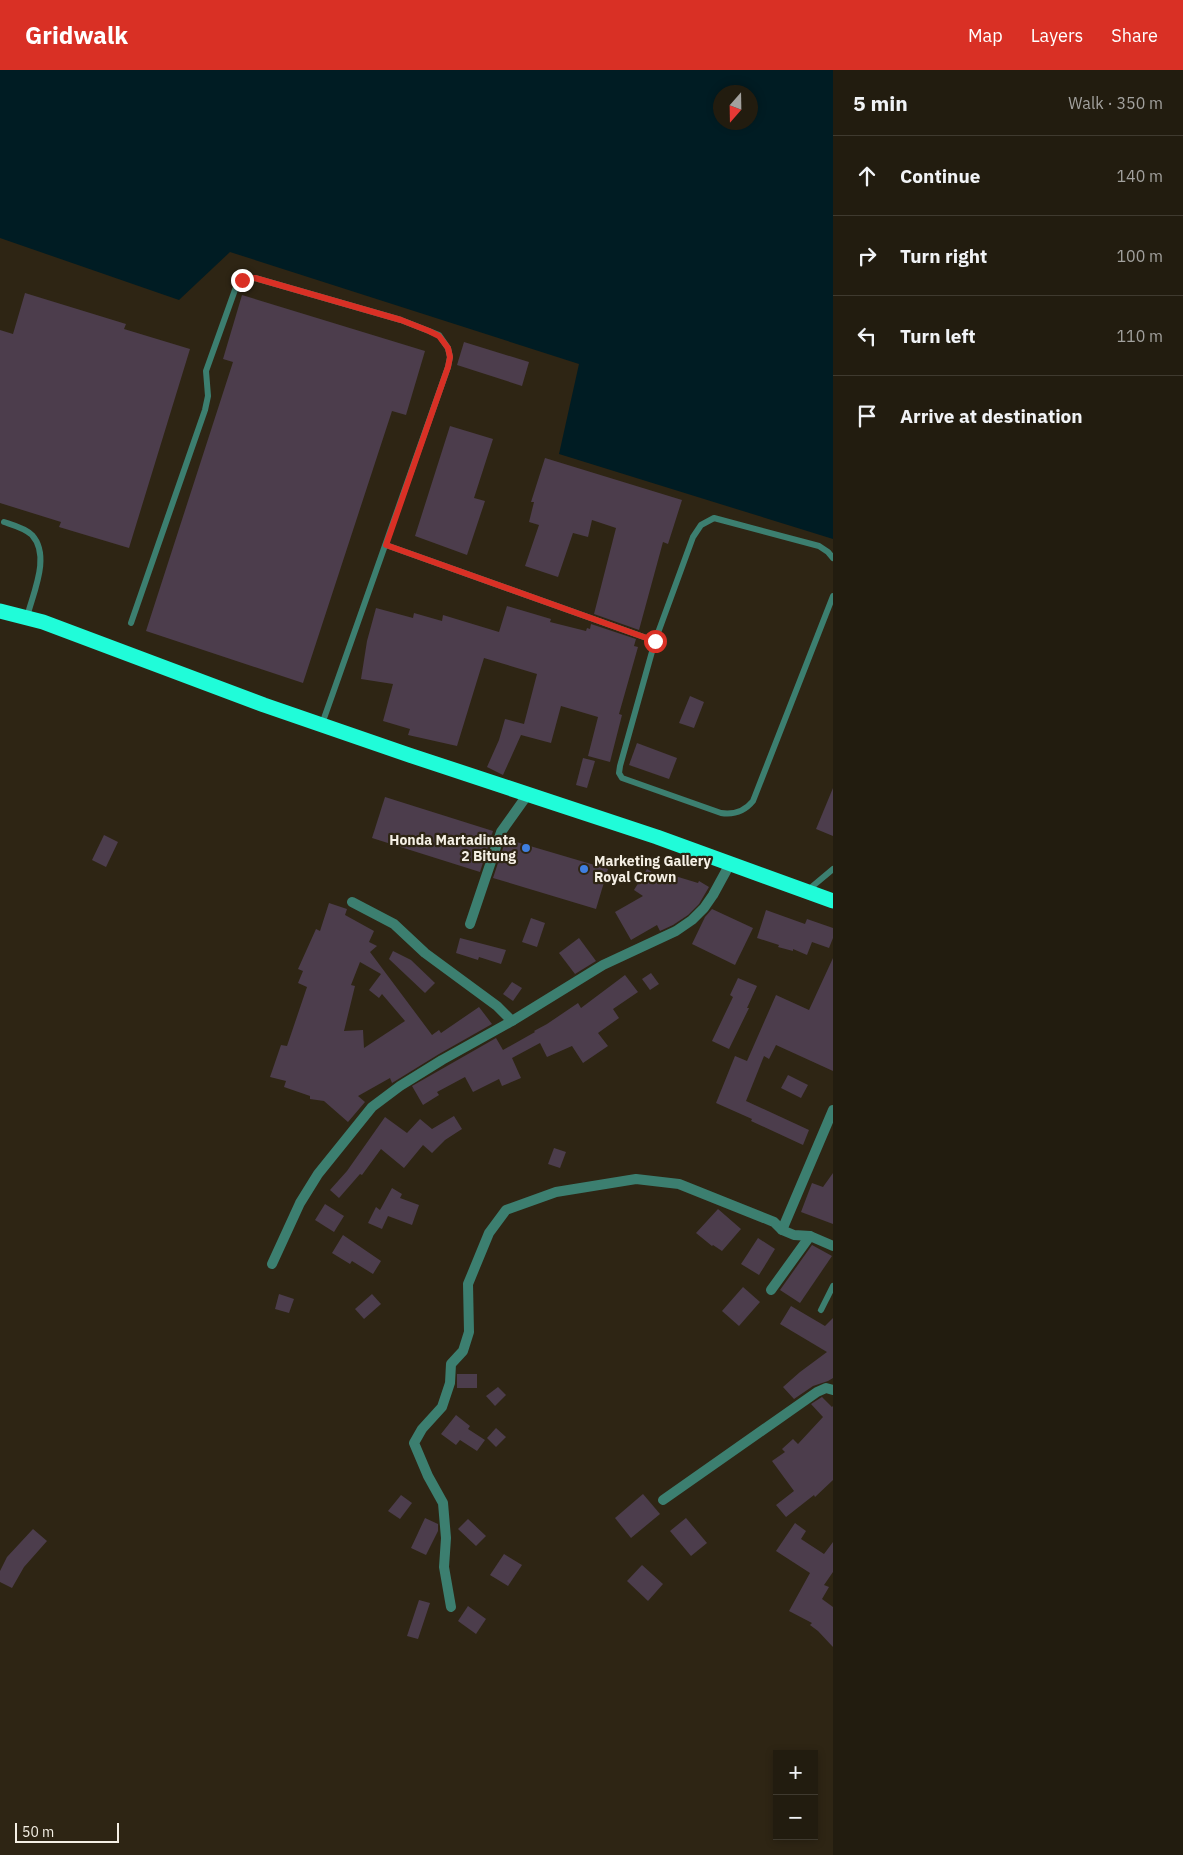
<!DOCTYPE html>
<html lang="en">
<head>
<meta charset="utf-8">
<style>
  body { margin:0; font-family:"IBM Plex Sans",sans-serif; background:#2a2518; color:#f1f3f6 }
  .controls { position:absolute; right:15px; bottom:15px; display:grid; overflow:hidden; border-radius:0px; box-shadow:0 2px 8px #0003 }
  .controls button { width:45px; height:45px; display:grid; place-items:center; padding:0; border:0; border-bottom:1px solid #3f3a2f; background:#221c0f; color:#f1f3f6; font:25px sans-serif }
  .compass { position:absolute; left:713px; top:15px; width:45px; height:45px; border-radius:50%; background:#221c0f; box-shadow:0 2px 8px #0003; rotate:200deg }
  .scale { position:absolute; left:15px; bottom:12px; width:104px; box-sizing:border-box; padding-left:5px; border:2px solid #f5f0e5; border-top:0; font-size:14px; line-height:18px; white-space:nowrap; color:#f5f0e5; -webkit-text-stroke:4px #2e2514; paint-order:stroke }
  .stop { position:absolute; width:15px; height:15px; margin:-11px; border:4px solid #d93025; border-radius:50%; background:#fff }
  .stop.end { background:#d93025; border-color:#fff; box-shadow:0 1px 5px #0008 }
  .list { margin:0; padding:0; list-style:none }
  h2 { display:flex; justify-content:space-between; align-items:center; height:65px; margin:0; padding:0 20px; font-size:21px }
  h2 small { font-size:16px; font-weight:400; color:#a2a19e }
  .list li { display:grid; grid-template-columns:32px 1fr auto; gap:15px; align-items:center; box-sizing:border-box; height:80px; padding:0 20px; border-top:1px solid #3f3a2f }
  .list b { display:block; font-size:19px; white-space:nowrap }
  .list em { font-size:16px; font-style:normal; color:#a2a19e }
  .icon { flex:none; width:28px; height:28px; fill:none; stroke:currentColor; stroke-width:2; stroke-linecap:round; stroke-linejoin:round }
  .map { position:relative; flex:none; width:833px; height:1785px; overflow:hidden }
  header { display:flex; align-items:center; gap:30px; box-sizing:border-box; height:70px; padding:0 25px; background:#d93025; color:#fff }
  header strong { font-size:24px }
  nav { display:flex; gap:28px; margin-inline-start:auto; font-size:18px }
  main { display:flex }
  aside { flex:1; background:#221c0f }
  .map>svg:first-child { display:block }
  .water { fill:#001c23; fill-rule:evenodd }
  .building { fill:#4c3d4c; fill-rule:evenodd }
  .lines { fill:none; stroke-linecap:round; stroke-linejoin:round }
  .lane { stroke:#3c7f70; stroke-width:6 }
  .street { stroke:#3c7f70; stroke-width:10 }
  .highway { stroke:#20fcd9; stroke-width:15 }
  .route { stroke:#d93025; stroke-width:6 }
  .shop-dot { fill:#3f7fe0; stroke:#2e2514; stroke-width:2 }
  .labels { text-anchor:middle; stroke-width:4.5; stroke-linejoin:round; paint-order:stroke }
  .poi-label { font-size:14px; font-weight:bold; fill:#f5f0e5; stroke:#2e2514; text-anchor:end }
</style>
</head>
<body>
<header>
<strong>Gridwalk</strong>
<nav><a>Map</a><a>Layers</a><a>Share</a></nav>
</header>
<main>
<div class="map">
<svg width="833" height="1785" viewBox="0 0 833 1785">
  <rect width="100%" height="100%" fill="#2e2514"/>
  <!-- water -->
  <path class="water" d="M0,0H833V469L559,384L579,294L230,182L179,230L0,168ZM720,22H750V52H720Z"/>
  <!-- building -->
  <g class="building">
    <polygon points="25,223 126,254 124,259 190,279 129,478 59,457 61,452 0,433 0,260 13,264"/>
    <polygon points="242,225 425,281 406,345 392,341 303,613 146,561 233,292 223,289"/>
    <polygon points="464,272 529,292 522,316 457,295"/>
    <polygon points="450,356 493,369 474,428 485,431 467,485 415,466"/>
    <polygon points="545,388 682,430 668,474 663,472 639,560 594,544 616,458 592,450 588,467 573,463 558,507 525,496 539,455 529,452 534,432 531,432"/>
    <polygon points="507,536 551,549 550,552 586,561 587,558 590,559 591,554 636,569 634,576 638,577 619,644 622,645 610,692 588,686 598,647 561,636 551,673 521,665 503,705 487,697 499,670 505,649 524,654 537,604 484,588 457,676 408,665 410,659 383,651 393,614 361,609 367,571 376,538 413,548 414,543 442,551 443,545 499,562"/>
    <polygon points="690,626 704,632 694,658 679,653"/>
    <polygon points="637,673 677,688 669,709 629,695"/>
    <polygon points="583,688 595,691 587,718 576,715"/>
    <polygon points="833,718 833,766 816,759"/>
    <polygon points="385,727 493,761 480,802 372,768"/>
    <polygon points="104,765 118,772 106,797 92,790"/>
    <polygon points="506,769 608,799 596,839 493,808"/>
    <polygon points="647,799 672,814 675,806 698,813 699,811 709,817 699,834 688,845 673,855 660,861 657,855 631,870 615,842 643,826 634,820"/>
    <path d="M329,833L347,839L345,845L374,861L369,872L377,876L370,882L432,965L439,960L441,963L479,937L492,954L439,984L392,1013L390,1008L358,1026L365,1032L348,1052L324,1031L310,1029V1026L284,1017L286,1011L270,1007L281,975L287,976L307,917L298,913L303,901L298,899L316,859L320,861ZM360,892L381,904L369,920L379,928L382,924L405,951L364,978L363,960L344,961L355,916L351,915Z"/>
    <polygon points="712,839 753,858 735,895 692,874 705,847"/>
    <polygon points="766,840 805,854 807,849 833,858 833,868 829,878 812,872 807,885 793,879 793,881 778,877 779,875 757,868"/>
    <polygon points="531,848 545,853 537,877 522,872"/>
    <polygon points="460,868 506,880 501,894 479,887 478,890 456,883"/>
    <polygon points="579,868 596,891 575,904 559,883"/>
    <polygon points="393,881 411,890 435,913 425,923 389,889"/>
    <polygon points="833,888 833,1001 776,975 769,989 764,986 746,1031 809,1060 803,1075 751,1051 752,1049 716,1033 735,986 747,991 776,925 809,940"/>
    <polygon points="651,903 659,914 650,920 642,909"/>
    <polygon points="625,905 638,922 613,939 619,948 598,963 608,976 583,993 572,976 547,987 540,973 512,988 521,1008 502,1016 499,1009 473,1022 465,1007 437,1022 439,1025 423,1035 412,1016 496,968 503,980 535,962 534,961 547,954 578,933 581,938"/>
    <polygon points="738,908 757,916 747,938 749,938 729,979 712,971 733,927 730,925"/>
    <polygon points="512,912 522,918 513,931 503,924"/>
    <polygon points="788,1005 808,1015 801,1028 781,1018"/>
    <polygon points="454,1046 462,1059 445,1070 432,1083 423,1075 404,1098 381,1079 362,1105 360,1104 339,1128 330,1120 347,1101 385,1047 407,1063 420,1049 432,1059"/>
    <polygon points="554,1078 566,1082 560,1098 548,1094"/>
    <polygon points="833,1103 833,1154 801,1142 812,1113 823,1117"/>
    <polygon points="392,1118 402,1124 400,1128 419,1135 412,1155 388,1146 382,1159 368,1153 376,1137 380,1140"/>
    <polygon points="325,1134 344,1146 334,1162 315,1150"/>
    <polygon points="718,1139 741,1159 722,1181 713,1175 712,1176 696,1163"/>
    <polygon points="343,1165 381,1191 373,1204 352,1191 350,1194 332,1183"/>
    <polygon points="758,1168 775,1179 759,1205 741,1194"/>
    <polygon points="812,1175 832,1186 800,1233 780,1220"/>
    <polygon points="743,1217 760,1232 739,1256 722,1241"/>
    <polygon points="279,1224 294,1229 289,1243 275,1239"/>
    <polygon points="372,1224 381,1234 364,1249 355,1239"/>
    <polygon points="791,1236 825,1256 833,1248 833,1308 828,1311 813,1316 794,1329 783,1317 800,1302 827,1282 780,1254"/>
    <rect x="457" y="1304" width="20" height="14"/>
    <polygon points="498,1317 506,1325 495,1336 486,1326"/>
    <polygon points="822,1327 832,1337 833,1336 833,1410 815,1427 814,1425 786,1447 776,1435 794,1421 772,1391 785,1382 782,1379 793,1369 798,1374 823,1347 811,1334"/>
    <polygon points="456,1345 470,1356 468,1359 485,1370 477,1381 460,1370 456,1375 441,1364"/>
    <polygon points="496,1358 506,1367 496,1377 487,1368"/>
    <polygon points="643,1424 660,1444 631,1468 615,1448"/>
    <polygon points="401,1425 412,1433 400,1449 388,1441"/>
    <polygon points="425,1448 438,1454 438,1461 426,1485 411,1478"/>
    <polygon points="686,1448 707,1473 691,1486 670,1461"/>
    <polygon points="468,1449 486,1466 476,1476 458,1459"/>
    <polygon points="795,1453 806,1461 801,1469 824,1484 833,1472 833,1502 824,1515 829,1517 822,1529 833,1537 833,1577 818,1561 810,1555 812,1553 789,1541 810,1503 776,1481"/>
    <polygon points="33,1459 47,1471 24,1497 12,1518 0,1512 0,1501 7,1487"/>
    <polygon points="504,1484 522,1495 508,1516 490,1505"/>
    <polygon points="642,1495 663,1514 648,1531 627,1511"/>
    <polygon points="419,1530 430,1533 418,1569 407,1566"/>
    <polygon points="468,1536 486,1549 476,1564 458,1551"/>
  </g>
  <g class="lines">
    <!-- lane -->
    <g class="lane">
      <path d="M4,452C13,455 25,458 32,465C51,486 33,523 27,547"/>
      <polyline points="386,475 655,571"/>
      <path d="M833,488L828,482L819,476L714,448L701,455L693,467L655,571L620,696L619,703L622,708L721,743C735,745 745,741 753,731L833,526"/>
      <polyline points="131,553 205,340 208,326 206,301 236,217 242,210 255,208 401,250 429,261 439,265 448,278 450,287 448,297 322,654"/>
      <polyline points="808,820 833,799"/>
      <polyline points="821,1240 833,1216"/>
    </g>
    <!-- street -->
    <g class="street">
      <polyline points="352,832 394,854 425,883 497,936 512,951"/>
      <polyline points="470,854 501,762 528,724"/>
      <polyline points="782,1160 833,1040"/>
      <polyline points="272,1194 300,1133 318,1104 372,1037 400,1016 442,990 512,951 603,895 676,861 692,850 704,838 713,825 731,792"/>
      <polyline points="771,1220 810,1166"/>
      <polyline points="663,1430 817,1322 826,1318 833,1320"/>
      <polyline points="451,1537 444,1497 446,1468 443,1433 428,1406 414,1373 422,1359 442,1337 450,1313 451,1294 463,1281 469,1262 468,1214 489,1163 506,1140 556,1122 636,1109 679,1114 774,1152 782,1160 794,1165 810,1166 833,1176"/>
    </g>
    <!-- highway -->
    <polyline class="highway" points="0,541 43,552 264,635 409,685 657,767 833,831"/>
  </g>
  <g class="lines">
    <!-- route -->
    <polyline class="route" points="242,210 255,208 401,250 429,261 439,266 448,278 450,287 448,297 386,475 655,571"/>
  </g>
  <!-- markers -->
  <g class="shop-dot">
    <circle cx="526" cy="778" r="5"/>
    <circle cx="584" cy="799" r="5"/>
  </g>
  <g class="labels">
    <!-- poi labels -->
    <g class="poi-label">
      <text x="516" y="775">Honda Martadinata<tspan x="516" dy="16">2 Bitung</tspan></text>
      <text x="594" y="796" text-anchor="start">Marketing Gallery<tspan x="594" dy="16">Royal Crown</tspan></text>
    </g>
  </g>
</svg>
<div class="controls">
<button>+</button>
<button>−</button>
</div>
<svg class="compass" viewBox="-18 -18 36 36"><path d="M0-13l5 13h-10z" fill="#e53935"/><path d="M0 13l5-13h-10z" fill="#a2a19e"/></svg>
<div class="scale">50 m</div>
<div class="stop" style="left:655px;top:571px"></div>
<div class="stop end" style="left:242px;top:210px"></div>
</div>
<aside>
<h2>5 min<small>Walk · 350 m</small></h2>
<ul class="list">
<li><svg class="icon" aria-label="ahead" viewBox="0 0 24 24"><path d="M12 20V5M6 11l6-6 6 6"/></svg><div><b>Continue</b></div><em>140 m</em></li>
<li><svg class="icon" aria-label="right" viewBox="0 0 24 24"><path d="M7 20v-9h11M14 6l5 5-5 5"/></svg><div><b>Turn right</b></div><em>100 m</em></li>
<li><svg class="icon" aria-label="left" viewBox="0 0 24 24"><path d="M17 20v-9H6M10 6l-5 5 5 5"/></svg><div><b>Turn left</b></div><em>110 m</em></li>
<li><svg class="icon" aria-label="arrive" viewBox="0 0 24 24"><path d="M6 21V4h12l-3 4 3 4H6"/></svg><div><b>Arrive at destination</b></div></li>
</ul>
</aside>
</main>
</body>
</html>
